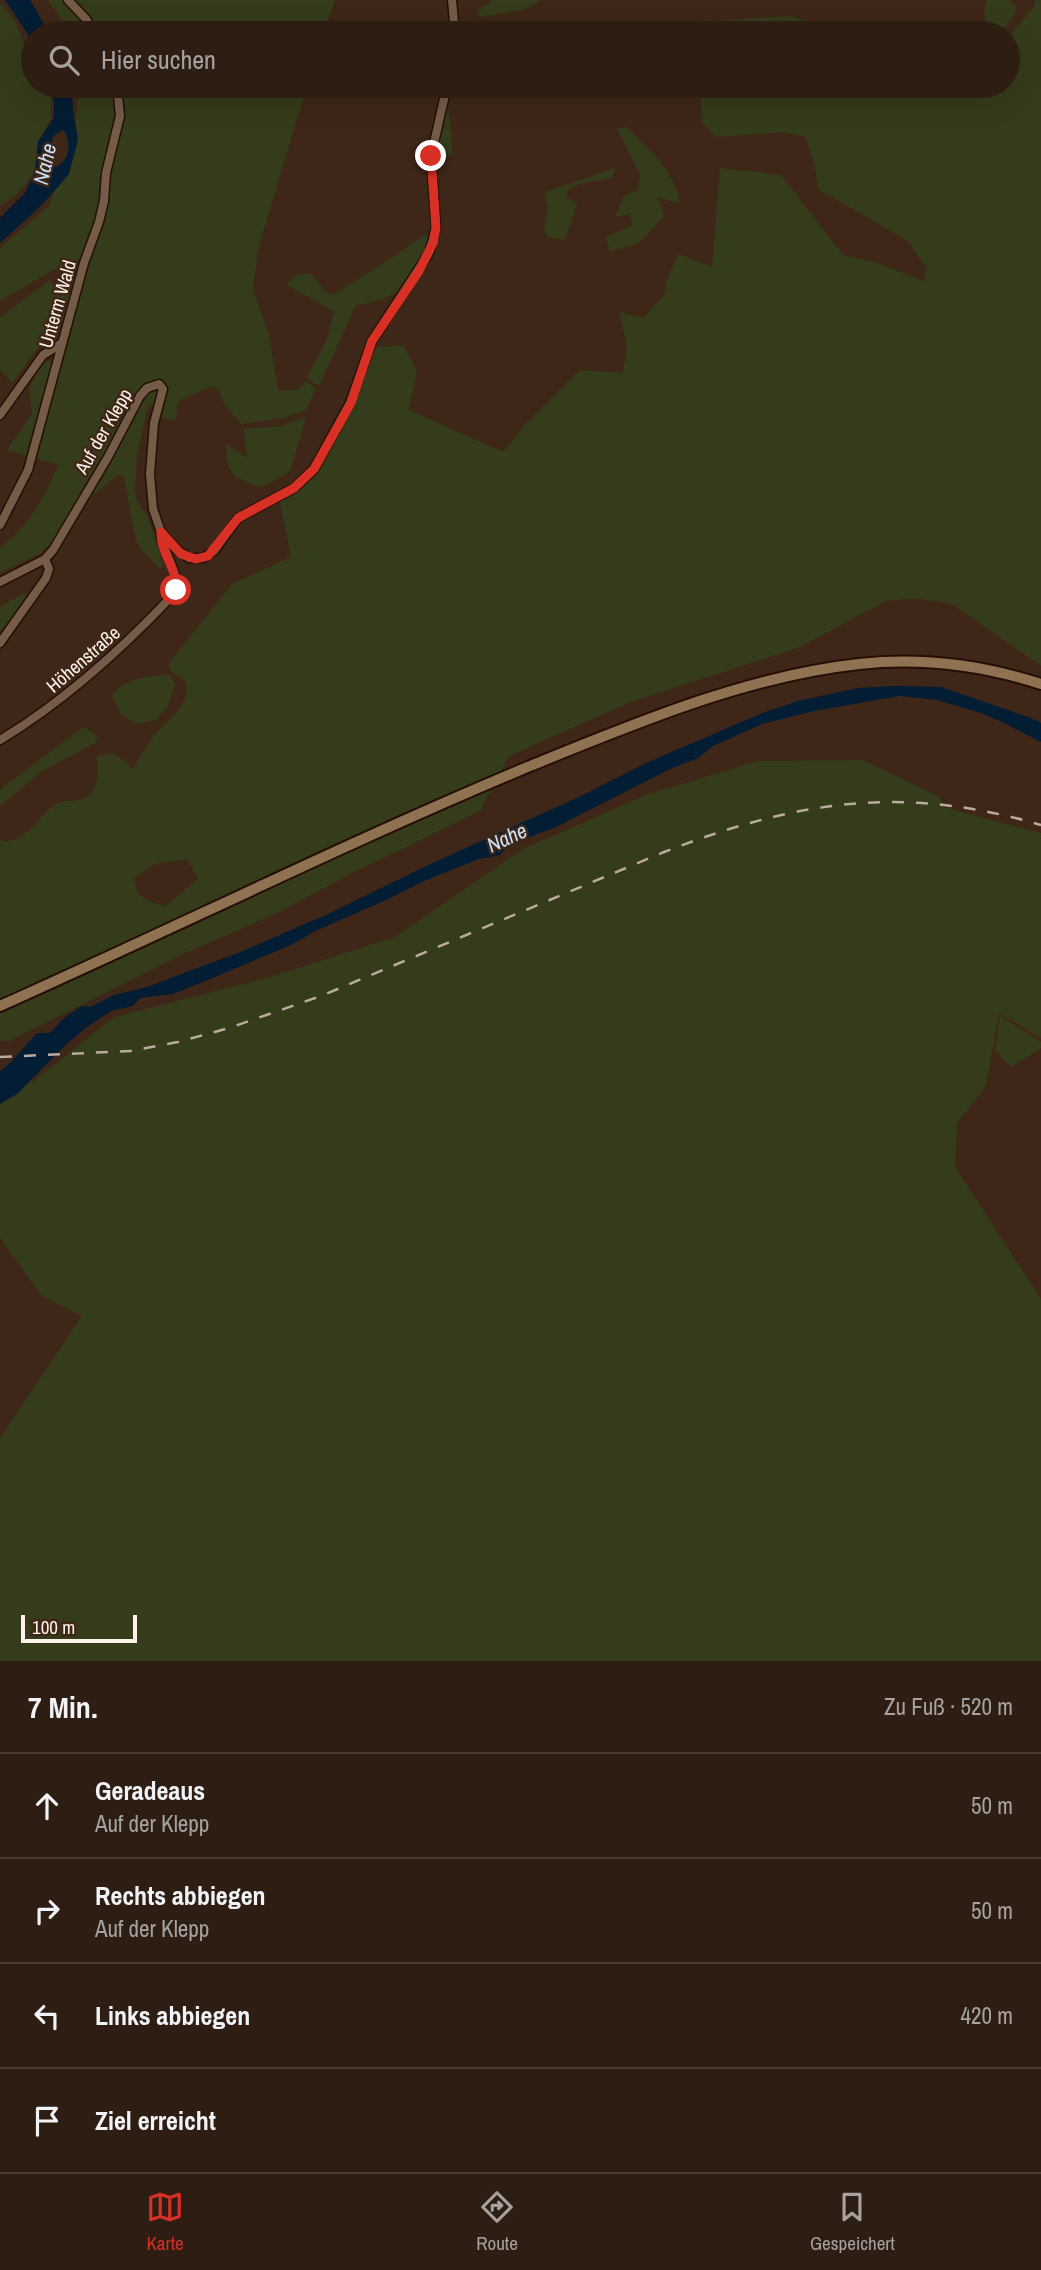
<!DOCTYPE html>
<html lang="de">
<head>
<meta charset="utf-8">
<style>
  body { margin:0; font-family:"Archivo Narrow",sans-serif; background:#36261b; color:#f1f3f6 }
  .scale { position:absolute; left:21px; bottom:18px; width:116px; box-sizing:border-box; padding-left:7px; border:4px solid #fef1e9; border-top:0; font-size:19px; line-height:24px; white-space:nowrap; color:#fef1e9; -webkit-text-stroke:5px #3e2718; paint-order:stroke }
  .stop { position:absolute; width:21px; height:21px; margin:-16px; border:5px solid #d93025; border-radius:50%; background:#fff }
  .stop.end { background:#d93025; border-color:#fff; box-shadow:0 2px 7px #0008 }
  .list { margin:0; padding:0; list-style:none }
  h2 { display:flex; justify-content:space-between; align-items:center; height:91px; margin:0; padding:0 28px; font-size:30px }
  h2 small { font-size:23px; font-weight:400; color:#a7a29f }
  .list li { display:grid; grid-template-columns:46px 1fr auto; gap:21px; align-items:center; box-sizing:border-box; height:105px; padding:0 28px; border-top:2px solid #493b32 }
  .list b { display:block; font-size:26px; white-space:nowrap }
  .list p { margin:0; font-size:23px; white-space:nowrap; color:#a7a29f }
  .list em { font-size:23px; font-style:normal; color:#a7a29f }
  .icon { flex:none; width:38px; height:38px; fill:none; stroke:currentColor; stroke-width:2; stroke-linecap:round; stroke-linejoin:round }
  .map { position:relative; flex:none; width:1041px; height:1661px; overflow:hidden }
  .search { position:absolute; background:#2e1d12; box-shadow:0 7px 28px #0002; left:21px; right:21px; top:21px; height:77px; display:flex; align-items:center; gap:18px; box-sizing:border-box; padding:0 24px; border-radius:38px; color:#a7a29f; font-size:26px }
  .sheet { height:511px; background:#2e1d12 }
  nav { display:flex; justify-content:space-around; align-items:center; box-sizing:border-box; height:98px; border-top:2px solid #493b32; background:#2e1d12; font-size:19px; color:#a7a29f }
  nav a { display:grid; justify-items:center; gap:4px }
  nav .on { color:#d93025 }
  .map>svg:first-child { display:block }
  .green { fill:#353c1b; fill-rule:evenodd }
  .water { fill:#031d34; fill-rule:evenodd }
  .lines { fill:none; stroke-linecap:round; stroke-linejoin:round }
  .street-casing { stroke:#240f02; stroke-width:11 }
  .secondary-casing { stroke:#240f02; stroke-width:14 }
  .street { stroke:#755b4a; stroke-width:8 }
  .secondary { stroke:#8f7251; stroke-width:10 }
  .rail { stroke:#bbaaa0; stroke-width:2.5; stroke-dasharray:12 12; stroke-linecap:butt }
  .route { stroke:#d93025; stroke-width:9 }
  .labels { text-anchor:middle; stroke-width:5; stroke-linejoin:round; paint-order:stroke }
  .street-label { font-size:19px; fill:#fef1e9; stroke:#3e2718 }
  .water-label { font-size:21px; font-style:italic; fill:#cbe2fa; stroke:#3e2718 }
</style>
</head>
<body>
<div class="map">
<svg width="1041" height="1661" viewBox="0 0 1041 1661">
  <rect width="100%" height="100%" fill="#3e2718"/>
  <!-- green -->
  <g class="green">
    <polygon points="48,0 335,0 323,33 71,33"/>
    <polygon points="493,0 541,0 524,10 479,17 477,11"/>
    <polygon points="987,0 1009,0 1016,6 1014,16 1002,32 986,24 984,11"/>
    <path d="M1035,0H1041V666L952,604L913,598L886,601L798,648L633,701L509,756L480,811L352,873L277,913L181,955L9,1041H0V840C23,848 39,816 54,805C65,797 80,805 90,794C99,783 99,770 97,756L112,753L126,761L130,768L134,767C142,754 150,740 160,729C175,713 189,706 186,682L169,670V663L232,584L291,557L280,502C293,493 308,484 317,471C343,434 359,391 372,348L403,345L417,371L409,410L503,452L526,424L580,370L623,373L627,346L619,312L643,318L665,294L666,283L678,254L712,267L720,168L781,175L843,255L877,263L923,281L927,269L908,241L818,189L814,162L805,137L783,132L716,137L702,123L700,89L724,86H891L896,90L899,86H1008V38L1035,5ZM187,859L198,879L165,906L151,902L138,894L134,878L157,863Z"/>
    <polygon points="0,3 17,25 22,39 33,57 33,86 48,86 51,93 51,119 38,141 34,173 18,193 0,206"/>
    <path d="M791,16L808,22C765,37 720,33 675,33C687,25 699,18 713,21Z"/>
    <path d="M79,86H307L258,249L253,290L269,334L278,391L297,390L306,381L316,389L306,410L283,418L241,424L224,404L219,391L213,386L181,400L177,404L176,418L172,420L162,418L161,399L151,405L147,410L137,455L135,490L137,502L148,517L163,564L162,567L159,568L140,548L135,538L124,476L119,474L93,495L83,506L59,546L49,545L39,554L0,572V547C28,527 45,497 58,465L7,450L32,414L29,388L42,362L55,360L61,332L45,338L12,383L0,370V318L50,280L61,297L68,277L58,267L0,301V248L49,206L75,129Z"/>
    <polygon points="448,103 453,154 435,160 445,106"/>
    <path d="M626,127C649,148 675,172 680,204L658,197L664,216L639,243L610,252L606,237L633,225L629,214L615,217L624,196L638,190L640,174L617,129Z"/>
    <polygon points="615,168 612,178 579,184 568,190 566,196 577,204 565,239 549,238 544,230 548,209 545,192"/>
    <path d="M424,235L432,237C427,252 412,281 399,290C388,299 370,303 356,305L319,386L306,378L326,342L334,312L286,284L297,274H312L324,291L334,295C364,274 395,257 424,235Z"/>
    <path d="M306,417L290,472L261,487C234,478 226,475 226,444L247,458L244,429L281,426Z"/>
    <polygon points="24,593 26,595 26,600 0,631 0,607"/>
    <path d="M170,674L175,685L167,707L156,720L135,724L120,713L112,696C126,676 147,678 170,674Z"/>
    <polygon points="84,727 98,737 95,743 41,772 0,806 0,791 3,787"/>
    <polygon points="863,760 940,797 943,807 1041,833 1041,1038 999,1013 986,1086 957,1123 955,1167 1041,1299 1041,1661 0,1661 0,1438 82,1316 42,1296 0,1238 0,1104 32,1080 34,1084 38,1078 114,1017 267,978 395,937 523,849 646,795 758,761"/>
    <polygon points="1000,1016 1041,1042 1041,1048 1011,1067 995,1051"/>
  </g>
  <!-- water -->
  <g class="water">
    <polygon points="5,0 30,0 49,33 33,33 33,42"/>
    <path d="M51,86H72L73,111L78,140L69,174L43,204L0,243V218L25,193L35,172L38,142L54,117V103ZM63,130C72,141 70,163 55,167L49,162L53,136Z"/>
    <polygon points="895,686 941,687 1031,718 1041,723 1041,742 1000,721 978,712 937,700 900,696 814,711 762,724 713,746 698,758 670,769 556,827 509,845 500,855 479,859 424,881 384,901 315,931 291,945 210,979 173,994 140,998 133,1006 111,1011 87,1027 67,1044 17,1094 0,1104 0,1071 10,1063 37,1033 50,1033 65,1017 82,1006 90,1007 114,995 144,988 238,953 328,914 424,867 581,796 646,763 760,714 798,701 858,688"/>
  </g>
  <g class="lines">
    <defs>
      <g id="street">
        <polyline points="68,0 86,19 94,33"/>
        <polyline points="452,0 455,33"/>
        <polyline points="0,415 43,355 62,343"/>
        <polyline points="0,525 28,470 84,263 99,222 104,201 106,173 120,116 117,86"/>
        <polyline points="0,582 45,559 53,550 108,457 140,396 147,388 159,384 163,389 154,423 150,474 153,509 161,532 176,549 189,558 203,558 214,551 238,518 294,488 314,469 350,403 372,341 429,253 436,228 431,156 447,86"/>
        <polyline points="0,643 46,578 49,569 45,559"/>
        <path d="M0,740C65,701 121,650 173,595C184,576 161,552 161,532"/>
      </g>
      <path id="secondary" d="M0,1006C177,927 350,841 530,766C633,724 747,676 859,664C922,657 982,665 1041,684"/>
    </defs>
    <!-- street casing -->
    <use href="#street" class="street-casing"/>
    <!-- secondary casing -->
    <use href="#secondary" class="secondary-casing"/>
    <!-- street -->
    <use href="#street" class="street"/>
    <!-- secondary -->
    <use href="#secondary" class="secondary"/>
    <!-- rail -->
    <path class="rail" d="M0,1057L130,1051L178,1042L229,1028L321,996L664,852C796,801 902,784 1041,825"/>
  </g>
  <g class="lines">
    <!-- route -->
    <path class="route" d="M176,590C178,570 160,552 161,532L181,554L196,559L208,556L238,518L294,488L314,469L351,403L372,341L419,271L433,243L436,228L431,156"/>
  </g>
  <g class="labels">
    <!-- street labels -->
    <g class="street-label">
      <text transform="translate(57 304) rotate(-74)" y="7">Unterm Wald</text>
      <text transform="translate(103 431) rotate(-60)" y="7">Auf der Klepp</text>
      <text transform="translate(83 659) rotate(-41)" y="7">Höhenstraße</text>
    </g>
    <!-- water labels -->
    <g class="water-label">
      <text transform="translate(45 164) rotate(-77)" y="7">Nahe</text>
      <text transform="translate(507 838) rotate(-25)" y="7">Nahe</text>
    </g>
  </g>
</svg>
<div class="scale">100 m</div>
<div class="stop" style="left:176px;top:590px"></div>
<div class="stop end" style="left:431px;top:156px"></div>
<div class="search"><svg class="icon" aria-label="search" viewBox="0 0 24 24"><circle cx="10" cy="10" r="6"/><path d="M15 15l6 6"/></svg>Hier suchen</div>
</div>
<section class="sheet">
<h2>7 Min.<small>Zu Fuß · 520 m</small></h2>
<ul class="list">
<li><svg class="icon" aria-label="ahead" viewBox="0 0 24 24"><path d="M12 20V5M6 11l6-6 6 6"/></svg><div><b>Geradeaus</b><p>Auf der Klepp</p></div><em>50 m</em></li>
<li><svg class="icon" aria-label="right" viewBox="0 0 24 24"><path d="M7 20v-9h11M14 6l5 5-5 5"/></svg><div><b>Rechts abbiegen</b><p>Auf der Klepp</p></div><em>50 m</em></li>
<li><svg class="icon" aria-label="left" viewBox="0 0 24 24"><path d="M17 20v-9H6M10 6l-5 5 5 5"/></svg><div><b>Links abbiegen</b></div><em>420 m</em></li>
<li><svg class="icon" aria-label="arrive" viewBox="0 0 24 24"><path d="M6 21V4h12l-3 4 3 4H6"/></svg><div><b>Ziel erreicht</b></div></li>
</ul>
</section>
<nav>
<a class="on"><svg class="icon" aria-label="map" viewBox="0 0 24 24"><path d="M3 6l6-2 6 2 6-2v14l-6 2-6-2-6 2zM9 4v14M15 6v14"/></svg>Karte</a>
<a><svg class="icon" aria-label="directions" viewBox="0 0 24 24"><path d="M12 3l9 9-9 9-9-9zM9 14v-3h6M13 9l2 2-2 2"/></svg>Route</a>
<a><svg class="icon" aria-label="saved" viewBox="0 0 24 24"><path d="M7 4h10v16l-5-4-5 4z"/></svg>Gespeichert</a>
</nav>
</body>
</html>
